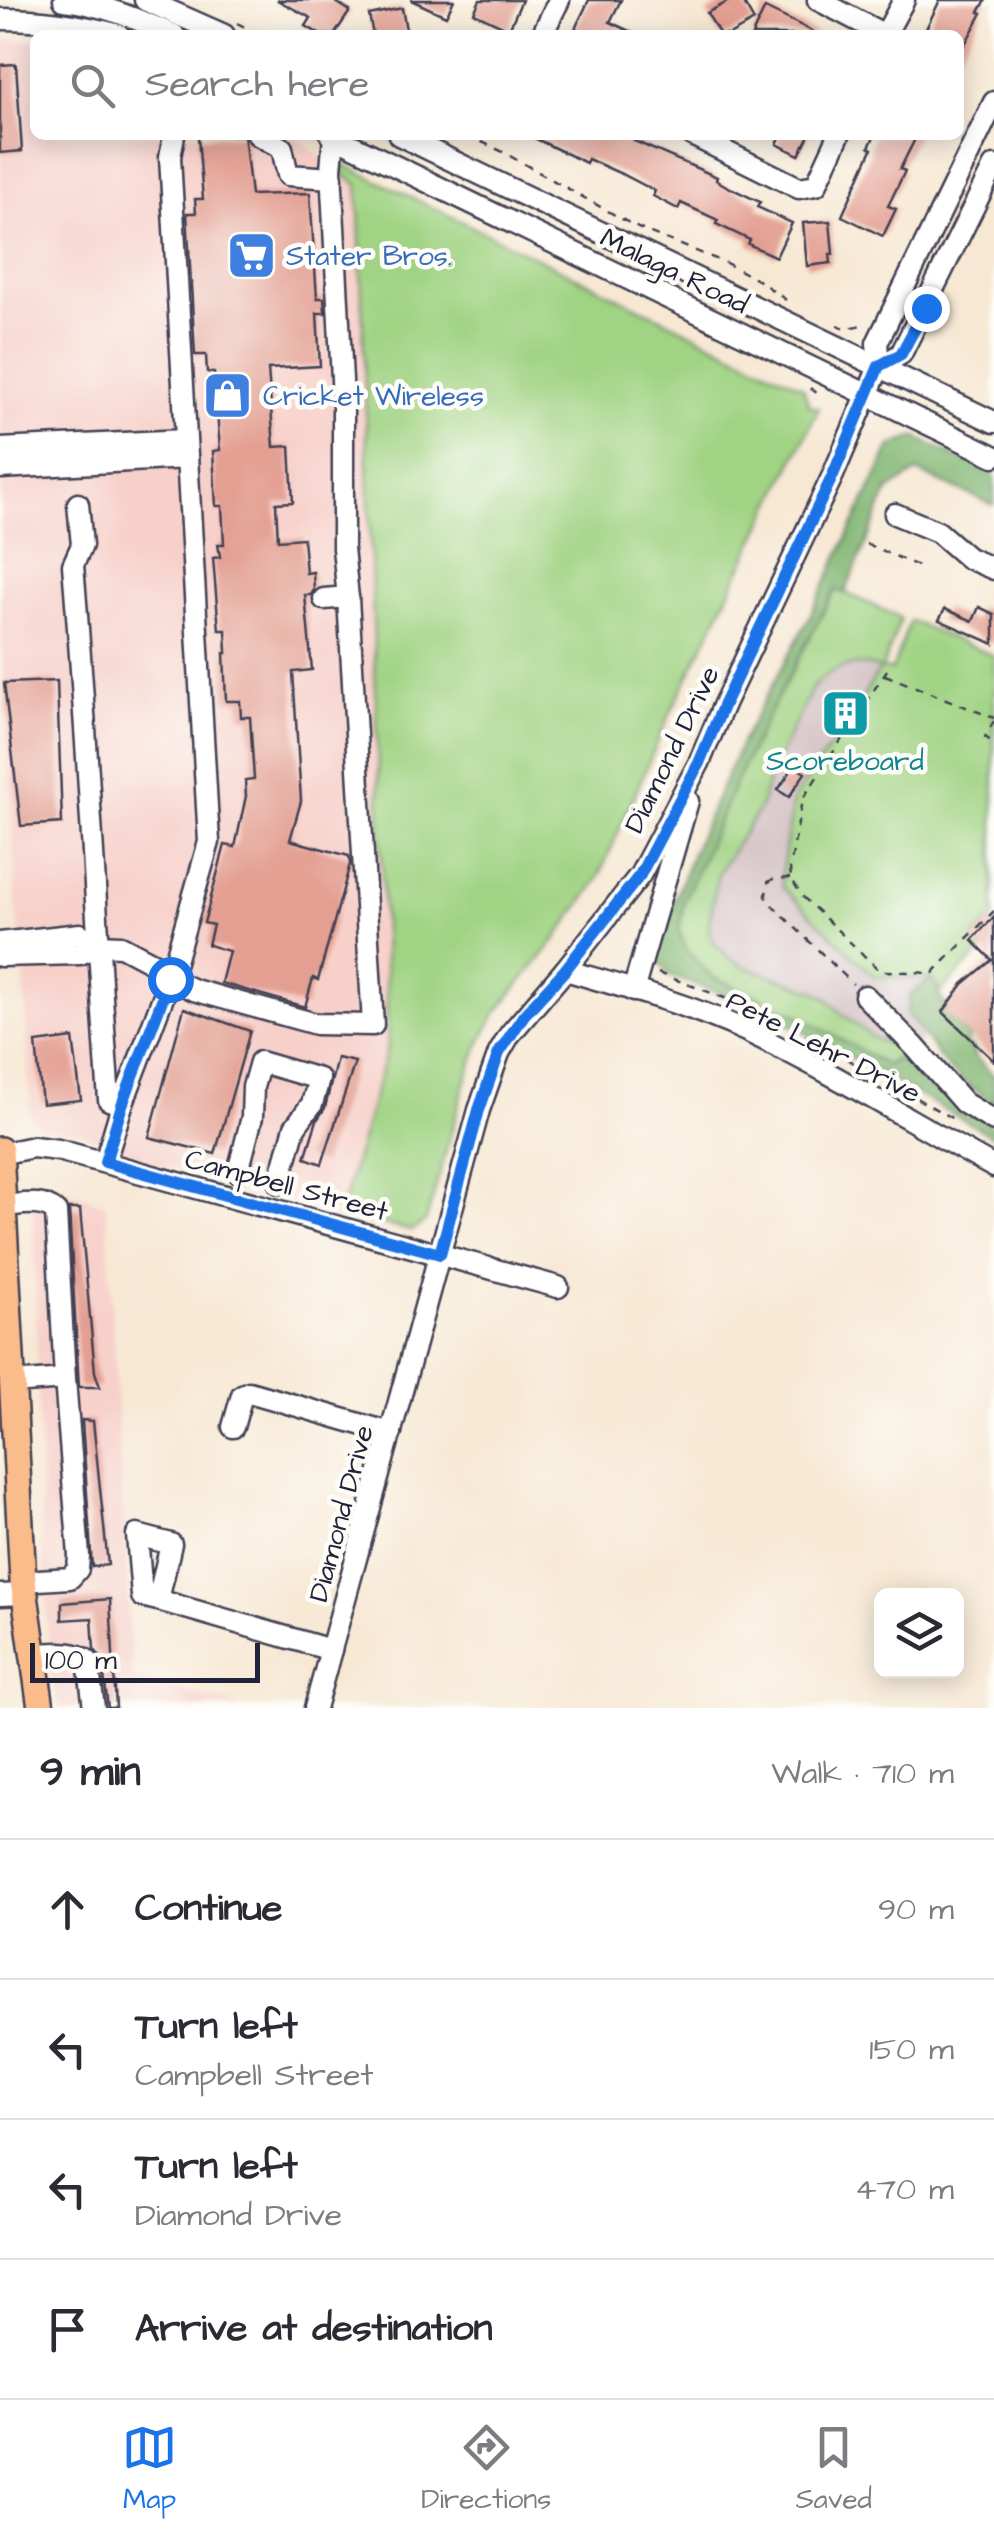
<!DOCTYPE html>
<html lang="en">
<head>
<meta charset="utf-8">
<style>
  body { margin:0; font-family:"Architects Daughter",sans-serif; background:#f7f7f7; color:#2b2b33 }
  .controls { position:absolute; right:30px; bottom:30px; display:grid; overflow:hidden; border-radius:15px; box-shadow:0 5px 25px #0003 }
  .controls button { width:90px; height:90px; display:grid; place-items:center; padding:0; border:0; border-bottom:2px solid #e1e1e2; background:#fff; color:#2b2b33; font:50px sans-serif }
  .scale { position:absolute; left:30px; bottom:25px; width:230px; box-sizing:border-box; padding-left:10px; border:5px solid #22223b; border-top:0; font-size:28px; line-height:35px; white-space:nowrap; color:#22223b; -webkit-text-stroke:8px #fdfcf7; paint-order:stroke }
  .stop { position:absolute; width:30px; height:30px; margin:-22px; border:8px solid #1a73e8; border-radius:50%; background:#fff }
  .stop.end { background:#1a73e8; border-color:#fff; box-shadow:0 2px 10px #0008 }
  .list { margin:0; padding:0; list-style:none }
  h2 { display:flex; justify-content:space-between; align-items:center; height:130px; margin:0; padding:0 40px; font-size:42px }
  h2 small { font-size:32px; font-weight:400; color:#7c7c81 }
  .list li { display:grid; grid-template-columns:65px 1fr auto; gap:30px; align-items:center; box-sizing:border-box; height:140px; padding:0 40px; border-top:2px solid #e1e1e2 }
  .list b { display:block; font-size:38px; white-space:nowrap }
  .list p { margin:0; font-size:32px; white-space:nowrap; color:#7c7c81 }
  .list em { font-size:32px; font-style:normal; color:#7c7c81 }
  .icon { flex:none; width:55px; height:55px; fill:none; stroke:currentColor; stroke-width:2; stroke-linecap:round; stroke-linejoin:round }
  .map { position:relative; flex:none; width:994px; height:1708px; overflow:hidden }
  .search { position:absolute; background:#fff; box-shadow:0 5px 25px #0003; left:30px; right:30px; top:30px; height:110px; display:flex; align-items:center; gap:25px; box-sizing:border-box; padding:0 35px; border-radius:15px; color:#7c7c81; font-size:38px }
  .sheet { height:690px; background:#fff }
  nav { display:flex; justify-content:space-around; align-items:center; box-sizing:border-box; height:140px; border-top:2px solid #e1e1e2; background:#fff; font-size:28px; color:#7c7c81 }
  nav a { display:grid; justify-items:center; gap:5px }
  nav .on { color:#1a73e8 }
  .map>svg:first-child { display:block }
  .built { fill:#f7d0ca }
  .industrial { fill:#d2bec2 }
  .green { fill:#a0d383; stroke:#617a5f; stroke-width:2.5 }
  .forest { fill:#80b571; stroke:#516c56; stroke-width:2.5 }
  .building { fill:#e39f92 }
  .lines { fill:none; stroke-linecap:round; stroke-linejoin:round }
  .minor-casing { stroke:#424052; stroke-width:25 }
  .major-casing { stroke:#424052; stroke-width:30 }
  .path { stroke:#424052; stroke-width:2.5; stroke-dasharray:8 8; stroke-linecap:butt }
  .minor { stroke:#fff; stroke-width:20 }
  .major { stroke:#fabc8b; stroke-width:25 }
  .route { stroke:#1a73e8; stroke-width:12 }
  .labels { text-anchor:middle; stroke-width:9; stroke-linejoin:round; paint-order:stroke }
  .shop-label { font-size:28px; fill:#366cbe; stroke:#fdfcf7; text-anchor:start }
  .street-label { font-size:28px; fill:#22223b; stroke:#fdfcf7 }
  .culture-label { font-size:28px; fill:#0d838f; stroke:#fdfcf7 }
</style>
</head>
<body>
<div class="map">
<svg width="994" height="1708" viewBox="0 0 994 1708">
  <rect width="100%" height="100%" fill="#fdfcf7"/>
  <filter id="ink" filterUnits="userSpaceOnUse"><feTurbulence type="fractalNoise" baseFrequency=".01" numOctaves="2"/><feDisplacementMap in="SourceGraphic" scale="20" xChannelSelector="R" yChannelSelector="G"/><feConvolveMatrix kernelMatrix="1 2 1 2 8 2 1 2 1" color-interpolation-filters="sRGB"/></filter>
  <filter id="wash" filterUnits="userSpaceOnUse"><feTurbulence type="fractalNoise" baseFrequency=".0048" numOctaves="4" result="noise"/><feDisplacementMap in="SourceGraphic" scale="40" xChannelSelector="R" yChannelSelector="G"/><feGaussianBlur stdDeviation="2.25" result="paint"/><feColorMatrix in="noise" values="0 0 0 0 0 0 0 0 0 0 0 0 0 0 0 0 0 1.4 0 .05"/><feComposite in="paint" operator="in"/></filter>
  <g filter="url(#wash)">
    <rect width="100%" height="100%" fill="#f7e8d4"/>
    <!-- built -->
    <g class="built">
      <polygon points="0,39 35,40 35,135 289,135 299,140 358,184 388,1046 340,1214 145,1161 79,1132 40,1128 30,1115 24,973 16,904 0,607"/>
      <polygon points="32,1178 106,1204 132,1677 242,1708 60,1708 51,1676 42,1542"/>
    </g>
    <!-- industrial -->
    <polygon class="industrial" points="849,665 866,665 881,669 843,729 793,799 875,977 932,979 910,995 907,1015 927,1036 907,1053 895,1046 873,1038 840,1012 827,997 815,991 743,966 728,957 711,938 709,924 718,873 766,793 770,774 813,689 820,679"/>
    <!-- green -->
    <g class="green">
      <polygon points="343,164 803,387 809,405 819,408 668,718 597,881 556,939 497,1012 479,1045 466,1080 426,1221 412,1231 340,1214 388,1046 358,185 343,174"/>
      <path d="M836,589L901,618L882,669L892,670L910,621L994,656V917L972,939L983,950L940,992L932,979L875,977L782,887V870L793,799L843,729L880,669C856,660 829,667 812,689L770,774L761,806L718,873L709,924L711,938L728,957L743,966L815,991L827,998L840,1012L873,1038L895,1046L907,1053L886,1066L794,1013L712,977L687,951L679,931L684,901L735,783L765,721Z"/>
    </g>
    <!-- forest -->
    <g class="forest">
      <polygon points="915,437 994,475 994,505 917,472 888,491 845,593 835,590 765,721 735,783 684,901 679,931 687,951 712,977 794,1013 886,1065 907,1053 994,1129 994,1137 791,1025 731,997 669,976 655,954 692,853 742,741 809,618 891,446"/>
      <path d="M932,979L940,992L938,994L947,1007L943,1012L970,1038L966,1042L976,1051L973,1055L994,1076V1103C976,1091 956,1079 942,1061C929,1044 923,1032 907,1015L910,995Z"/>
    </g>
    <g id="blocks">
      <!-- building -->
      <g class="building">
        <polygon points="277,0 333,0 350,11 334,35 321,35 306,26 311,18"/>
        <polygon points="411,0 454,0 446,16"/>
        <polygon points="480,0 522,0 509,29 474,13"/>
        <polygon points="589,0 621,0 610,22 638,35 572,35"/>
        <polygon points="731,0 742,0 754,21 729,35 720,35 707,13"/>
        <polygon points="940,0 986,0 979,12 982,13 959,55 959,35 923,35"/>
        <polygon points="402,8 407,35 373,35 369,15"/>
        <polygon points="765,8 798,24 819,35 752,35"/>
        <polygon points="16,64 22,151 0,153 0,65"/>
        <polygon points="244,135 251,195 310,193 317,298 324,298 325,313 317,313 320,366 268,369 274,447 290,446 293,502 276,503 278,540 303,538 306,573 313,572 314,590 311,595 305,595 312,670 293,672 301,801 290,840 349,856 350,864 318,980 313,978 305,1007 221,983 229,951 208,945 213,925 204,923 225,845 235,847 246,796 245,780 254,779 250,717 241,717 240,701 226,701 224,653 227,653 226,630 219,630 213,558 220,557 218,544 224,544 222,506 216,506 213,451 220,450 214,373 207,372 206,355 195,355 187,213 196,213 195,199 203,199 198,137"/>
        <polygon points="528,135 625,135 635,139 634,141 717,177 716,180 728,187 760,202 757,207 792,223 776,257 748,244 750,240 716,224 718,220 681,203 678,209 653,196 655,191 626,176 588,159 586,163"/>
        <polygon points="781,135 809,135 799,155 777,144"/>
        <polygon points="875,135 917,135 900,169 905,171 888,206 896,209 883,236 842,216 872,149 869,147"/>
        <polygon points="830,221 833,254 830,254 831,263 807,266 803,223"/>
        <polygon points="979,607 994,614 994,644 939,620 945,609 973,621"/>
        <polygon points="57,681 62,823 21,826 4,683"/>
        <polygon points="848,698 859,704 843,729 832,722"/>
        <polygon points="794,766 805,773 789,797 778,790"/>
        <polygon points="994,917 994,1061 943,1012 963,984 992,960 972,940"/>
        <polygon points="184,1008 250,1031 215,1154 149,1137"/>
        <polygon points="73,1038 81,1100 42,1104 36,1043"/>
        <polygon points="337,1058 355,1062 322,1164 305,1158 317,1120 325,1108"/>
        <polygon points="69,1209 80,1209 95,1372 100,1387 79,1387"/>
        <polygon points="82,1420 93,1421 108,1565 92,1567"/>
        <polygon points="110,1599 116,1708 108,1708 102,1659 94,1649 92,1618 62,1620 62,1603"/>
      </g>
    </g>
  </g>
  <g filter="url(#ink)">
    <use href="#blocks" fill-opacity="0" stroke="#424052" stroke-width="2.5"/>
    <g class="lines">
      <defs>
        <g id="minor">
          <path d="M64,0C102,4 139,20 174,35"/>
          <polyline points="145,0 224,35"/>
          <polyline points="818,0 885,35"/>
          <path d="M0,19C41,19 79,24 119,35"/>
          <polyline points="542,35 559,0"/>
          <polyline points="885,35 904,0"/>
          <polyline points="258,135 282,148 288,175 332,178"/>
          <polyline points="331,135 994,456"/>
          <polyline points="399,135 994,422"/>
          <polyline points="692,135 799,188 816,185 839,135"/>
          <polyline points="879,367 901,354 994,166"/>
          <polyline points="0,449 185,440"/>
          <polyline points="0,468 187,458"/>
          <path d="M78,504L82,545L73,565C88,743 96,922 109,1100L122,1105"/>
          <polyline points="895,514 938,532 968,558 994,569"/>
          <polyline points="324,599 348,597"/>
          <polyline points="0,943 80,934 98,945"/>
          <polyline points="0,956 80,954 98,945 121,946 155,964 170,979 209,842 170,157 174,135"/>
          <path d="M565,970C626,988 688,1004 746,1031C831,1071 912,1122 994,1167"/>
          <polyline points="633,991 688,801"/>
          <polyline points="865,996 915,1047 964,1103 994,1121"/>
          <polyline points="0,1154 33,1147 58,1150 558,1287"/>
          <polyline points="105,1162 122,1105 170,979 194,990 316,1024 373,1025 348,598 343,548 343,399 331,169 334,136"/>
          <polyline points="238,1172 252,1117 253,1087 260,1062 319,1079 312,1104 295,1127 279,1183"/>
          <path d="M2,1206C20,1205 42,1199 56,1212L65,1379L79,1556L78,1569L70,1578L23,1581"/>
          <polyline points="12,1383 65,1379"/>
          <polyline points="233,1427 242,1395 249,1392 391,1433"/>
          <polyline points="0,1595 24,1594"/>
          <polyline points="158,1600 171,1544 137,1535 142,1596 158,1600 331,1650"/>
          <path d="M32,1654C50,1654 73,1649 88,1661L94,1708"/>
          <polyline points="315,1708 479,1110 499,1053 510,1034 565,970 640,875 699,763 724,704 833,475 879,367 877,343 994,102"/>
        </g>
        <polyline id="major" points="0,1150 23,1581 41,1708"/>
      </defs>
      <!-- minor casing -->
      <use href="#minor" class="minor-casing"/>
      <!-- major casing -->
      <use href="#major" class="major-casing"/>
      <!-- path -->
      <g class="path">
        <polyline points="237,23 260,35"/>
        <polyline points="467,135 501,151 638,228 726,263 761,282 789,302"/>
        <polyline points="837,325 846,329 861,325"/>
        <polyline points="810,388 821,396"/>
        <polyline points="866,544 918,566"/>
        <polyline points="887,670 802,800 790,868 791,878 802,896 878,969 884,971 933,973 994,911"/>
        <polyline points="885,675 994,718"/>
        <polyline points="994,721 985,737 994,743"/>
        <polyline points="790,878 773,879 767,883 766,896 769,902 853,984"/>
        <polyline points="658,973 730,1000 790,1027 955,1120"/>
      </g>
      <!-- minor -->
      <use href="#minor" class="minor"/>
      <!-- major -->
      <use href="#major" class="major"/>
    </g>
  </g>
  <g class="lines" filter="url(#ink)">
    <!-- route -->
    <polyline class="route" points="170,979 122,1105 105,1162 440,1254 479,1110 499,1053 524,1015 565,970 640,875 699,763 724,704 833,475 879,366 901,354 926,308"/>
  </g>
  <!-- icons -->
  <defs>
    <symbol id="supermarket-square" viewBox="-11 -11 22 22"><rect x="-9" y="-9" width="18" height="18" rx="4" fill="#3f7fe0" stroke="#fdfcf7"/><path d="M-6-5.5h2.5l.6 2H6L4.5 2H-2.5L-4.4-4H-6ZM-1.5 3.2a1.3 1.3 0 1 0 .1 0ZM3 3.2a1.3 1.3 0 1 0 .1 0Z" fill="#fff"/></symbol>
    <symbol id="shop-square" viewBox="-11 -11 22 22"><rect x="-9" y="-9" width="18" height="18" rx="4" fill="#3f7fe0" stroke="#fdfcf7"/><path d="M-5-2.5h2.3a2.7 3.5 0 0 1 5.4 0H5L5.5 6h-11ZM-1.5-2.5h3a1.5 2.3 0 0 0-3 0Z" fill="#fff"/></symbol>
    <symbol id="building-square" viewBox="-11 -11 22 22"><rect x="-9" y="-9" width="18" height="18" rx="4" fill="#0f9aa8" stroke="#fdfcf7"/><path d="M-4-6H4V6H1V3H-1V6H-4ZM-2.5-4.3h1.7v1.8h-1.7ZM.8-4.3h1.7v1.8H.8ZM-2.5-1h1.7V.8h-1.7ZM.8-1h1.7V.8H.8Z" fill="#fff"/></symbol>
  </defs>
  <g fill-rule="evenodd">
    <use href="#supermarket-square" x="224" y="228" width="55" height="55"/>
    <use href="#shop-square" x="200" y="368" width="55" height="55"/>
    <use href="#building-square" x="818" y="686" width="55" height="55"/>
  </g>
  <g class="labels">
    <!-- shop labels -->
    <g class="shop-label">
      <text x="286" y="265">Stater Bros.</text>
      <text x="263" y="405">Cricket Wireless</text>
    </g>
    <!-- street labels -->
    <g class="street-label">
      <text transform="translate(675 270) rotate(26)" y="10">Malaga Road</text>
      <text transform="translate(671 749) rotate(-64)" y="10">Diamond Drive</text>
      <text transform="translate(824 1046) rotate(27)" y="10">Pete Lehr Drive</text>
      <text transform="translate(287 1184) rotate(15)" y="10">Campbell Street</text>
      <text transform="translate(340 1513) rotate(-75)" y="10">Diamond Drive</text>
    </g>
    <!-- culture labels -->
    <g class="culture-label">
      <text x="845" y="770">Scoreboard</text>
    </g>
  </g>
</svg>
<div class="controls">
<button><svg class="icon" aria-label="layers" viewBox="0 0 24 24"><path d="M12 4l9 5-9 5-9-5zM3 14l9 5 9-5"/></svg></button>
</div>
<div class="scale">100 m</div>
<div class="stop" style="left:170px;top:979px"></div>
<div class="stop end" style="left:926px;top:308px"></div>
<div class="search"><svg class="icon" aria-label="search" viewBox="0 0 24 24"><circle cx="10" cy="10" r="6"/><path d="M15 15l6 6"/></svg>Search here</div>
</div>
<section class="sheet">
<h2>9 min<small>Walk · 710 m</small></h2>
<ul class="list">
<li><svg class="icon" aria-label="ahead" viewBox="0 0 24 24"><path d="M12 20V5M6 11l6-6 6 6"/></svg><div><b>Continue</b></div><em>90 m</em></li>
<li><svg class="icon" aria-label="left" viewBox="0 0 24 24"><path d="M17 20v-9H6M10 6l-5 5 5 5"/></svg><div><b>Turn left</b><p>Campbell Street</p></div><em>150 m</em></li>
<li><svg class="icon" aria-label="left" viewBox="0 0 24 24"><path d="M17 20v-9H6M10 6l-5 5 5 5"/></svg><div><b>Turn left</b><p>Diamond Drive</p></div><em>470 m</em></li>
<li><svg class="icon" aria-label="arrive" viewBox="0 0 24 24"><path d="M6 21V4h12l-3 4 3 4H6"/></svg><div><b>Arrive at destination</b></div></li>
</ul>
</section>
<nav>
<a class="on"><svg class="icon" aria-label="map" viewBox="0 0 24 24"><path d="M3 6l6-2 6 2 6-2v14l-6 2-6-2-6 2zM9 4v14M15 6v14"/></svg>Map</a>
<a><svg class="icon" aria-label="directions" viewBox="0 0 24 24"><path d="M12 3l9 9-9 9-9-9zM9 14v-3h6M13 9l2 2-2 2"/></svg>Directions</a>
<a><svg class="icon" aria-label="saved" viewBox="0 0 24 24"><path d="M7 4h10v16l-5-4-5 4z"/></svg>Saved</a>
</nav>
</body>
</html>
